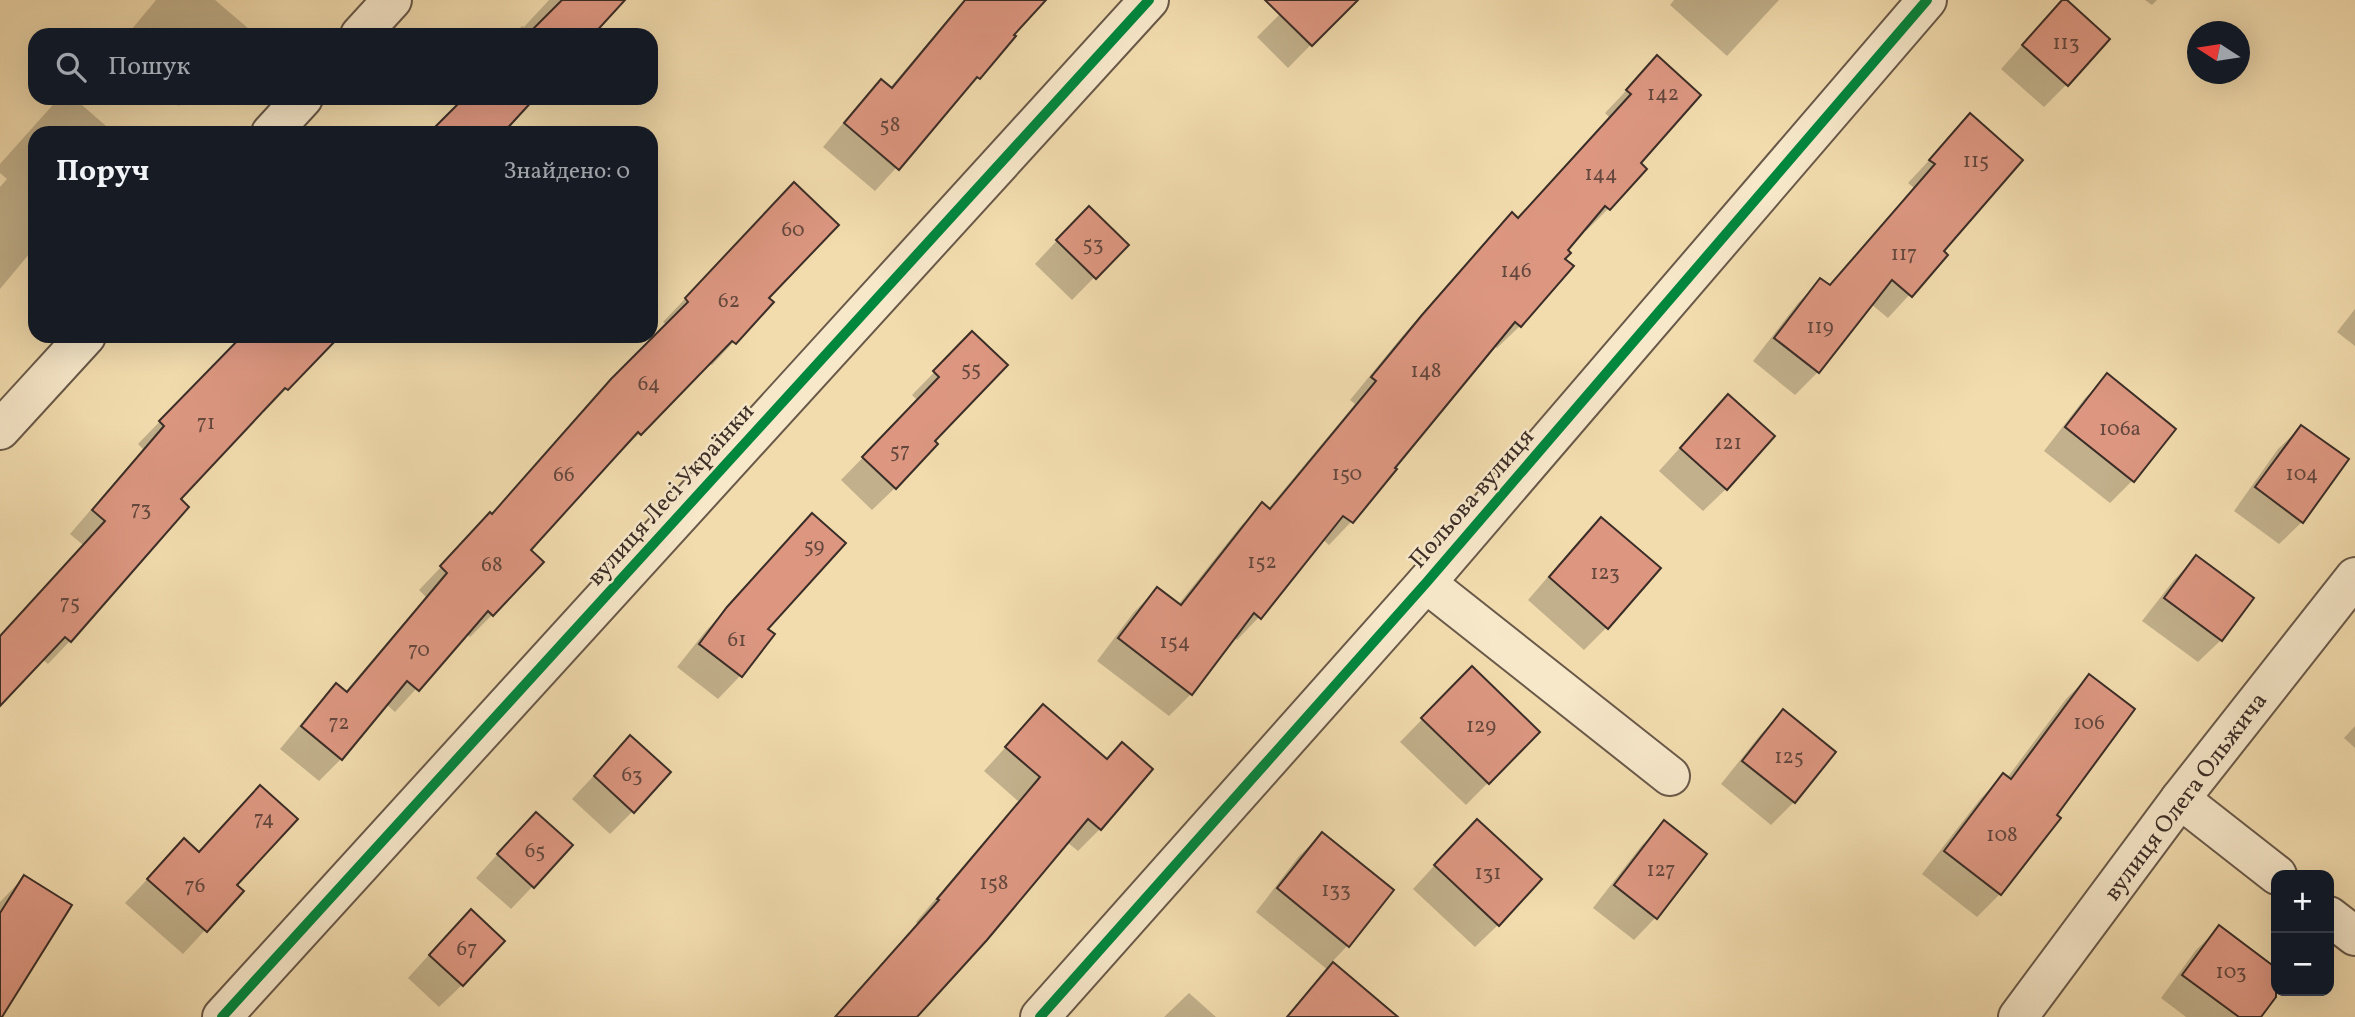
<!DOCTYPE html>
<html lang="uk">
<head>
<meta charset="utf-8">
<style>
  body { margin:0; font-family:Vollkorn,serif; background:#242831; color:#f1f3f6 }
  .controls { position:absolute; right:21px; bottom:21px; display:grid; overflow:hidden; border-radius:14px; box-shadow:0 7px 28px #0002 }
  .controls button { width:63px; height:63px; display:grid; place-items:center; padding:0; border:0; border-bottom:2px solid #363941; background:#171b24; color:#f1f3f6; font:35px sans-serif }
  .compass { position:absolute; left:2187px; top:21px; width:63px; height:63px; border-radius:50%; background:#171b24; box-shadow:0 7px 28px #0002; rotate:282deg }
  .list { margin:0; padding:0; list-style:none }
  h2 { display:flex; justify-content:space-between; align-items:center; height:91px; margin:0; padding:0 28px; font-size:30px }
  h2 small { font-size:23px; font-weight:400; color:#9ea1a6 }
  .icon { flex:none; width:38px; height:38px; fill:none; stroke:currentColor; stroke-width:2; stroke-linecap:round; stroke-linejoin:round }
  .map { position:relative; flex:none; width:2355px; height:1017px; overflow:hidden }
  .search { position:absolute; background:#171b24; box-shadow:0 7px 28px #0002; left:28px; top:28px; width:630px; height:77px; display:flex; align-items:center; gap:18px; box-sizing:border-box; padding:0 24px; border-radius:21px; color:#9ea1a6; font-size:26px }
  .panel { position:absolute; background:#171b24; box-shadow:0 7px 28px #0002; left:28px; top:126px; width:630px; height:217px; border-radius:21px }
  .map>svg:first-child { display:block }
  .shadow { fill:#0003 }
  .building { fill:#dd9781; stroke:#3b2d27; stroke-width:2 }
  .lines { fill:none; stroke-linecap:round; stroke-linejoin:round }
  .minor-casing { stroke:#695949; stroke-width:42 }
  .minor { stroke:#f7e8ca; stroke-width:38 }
  .cycleway-casing { stroke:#f7e8ca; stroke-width:15 }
  .cycleway { stroke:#00873e; stroke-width:10 }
  .labels { text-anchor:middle; stroke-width:5; stroke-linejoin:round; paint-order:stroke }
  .number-label { font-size:21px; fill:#64483e }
  .street-label { font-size:24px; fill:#3b2d27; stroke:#f7e8ca }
</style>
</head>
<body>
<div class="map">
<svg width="2355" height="1017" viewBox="0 0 2355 1017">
  <rect width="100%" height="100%" fill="#f2dcae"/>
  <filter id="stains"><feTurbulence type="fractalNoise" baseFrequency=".00286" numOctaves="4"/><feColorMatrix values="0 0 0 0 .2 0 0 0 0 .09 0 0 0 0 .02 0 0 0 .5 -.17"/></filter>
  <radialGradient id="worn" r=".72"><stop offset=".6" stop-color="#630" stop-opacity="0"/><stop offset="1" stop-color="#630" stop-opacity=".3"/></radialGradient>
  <!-- shadow -->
  <g class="shadow">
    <polygon points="156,0 215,0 249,29 243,35 127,35"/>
    <polygon points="549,0 603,0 591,35 513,35 522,26 524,27"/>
    <polygon points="964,0 1044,0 1012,35 1013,36 978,78 875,191 823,147 859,104 881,82 889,89"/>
    <polygon points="1294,0 1336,0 1346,9 1288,68 1257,37"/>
    <polygon points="1674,0 1779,0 1727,56 1670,5"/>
    <polygon points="2145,0 2157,0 2152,5"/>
    <polygon points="2042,23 2067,84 2044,107 2001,69"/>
    <polygon points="1657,58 1638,163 1609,208 1586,231 1584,229 1566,251 1563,259 1571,266 1520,326 1497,348 1493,345 1393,468 1395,470 1351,522 1329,545 1322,539 1259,617 1237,640 1234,637 1191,694 1169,716 1097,661 1134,612 1157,589 1178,605 1240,527 1262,505 1268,509 1355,404 1350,400 1400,339 1489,237 1512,214 1517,219 1609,117 1605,113"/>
    <polygon points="59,98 74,98 114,133 35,133 35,247 0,289 0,187 7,179 0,173 0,164"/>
    <polygon points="170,98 187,98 179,106"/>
    <polygon points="466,98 537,98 504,133 431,133"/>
    <polygon points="1970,116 1941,251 1946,255 1888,318 1871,304 1818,372 1795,395 1753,361 1798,303 1820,281 1828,286 1914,188 1908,183"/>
    <polygon points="772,207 767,298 771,302 712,365 709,363 617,456 616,455 529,550 492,615 470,637 466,634 395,712 386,704 341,759 319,781 280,749 314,708 336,685 345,692 426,597 419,590 491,515 589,404 667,325 663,322"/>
    <polygon points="1066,231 1126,245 1072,300 1035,264"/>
    <polygon points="2355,309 2355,346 2337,332"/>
    <polygon points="242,336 338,336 264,412 262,410 178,500 108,599 70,641 48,664 42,659 0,704 0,636 83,545 70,534 143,449 138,444"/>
    <polygon points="950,356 895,488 872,510 841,480 918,401 912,395"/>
    <polygon points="2108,376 2174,429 2132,481 2110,503 2044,451 2085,398"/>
    <polygon points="1706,419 1726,489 1703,511 1659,471"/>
    <polygon points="2301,427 2302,522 2279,544 2234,511 2278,449"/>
    <polygon points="1601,519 1607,627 1584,650 1528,600 1578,542"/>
    <polygon points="790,538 766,629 773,634 740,676 718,699 677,667 705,632"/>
    <polygon points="2196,557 2221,640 2198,662 2142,621 2174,580"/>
    <polygon points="1472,668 1538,732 1466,805 1400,742"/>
    <polygon points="2089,676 2055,815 2058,818 2000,894 1977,917 1922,874 1981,798 2004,775 2007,778 2066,699"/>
    <polygon points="1043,706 1100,829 1078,851 1067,842 915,1017 835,1017 918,924 916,922 1018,801 984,771"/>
    <polygon points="1783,712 1833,752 1794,802 1771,825 1721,784 1761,734"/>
    <polygon points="2355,726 2355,748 2344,738"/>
    <polygon points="630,737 633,811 610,834 572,799"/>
    <polygon points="260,787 234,885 241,891 183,954 125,903 184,840 198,853"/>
    <polygon points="1665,823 1656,917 1634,940 1593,908 1642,845"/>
    <polygon points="1322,834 1348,945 1331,963 1385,1008 1378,1017 1286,1017 1328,970 1256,912 1299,856"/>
    <polygon points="513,837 533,886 511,909 476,878"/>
    <polygon points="1454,844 1498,925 1475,947 1413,889"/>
    <polygon points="24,877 0,1007 0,902"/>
    <polygon points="2219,928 2276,970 2276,991 2279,991 2259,1017 2186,1017 2161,998 2196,950"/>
    <polygon points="448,934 462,985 439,1007 408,978"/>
    <polygon points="1189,993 1216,1017 1164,1017"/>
  </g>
  <!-- building -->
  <g class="building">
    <polygon points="562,0 625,0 593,35 527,35"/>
    <polygon points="965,0 1046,0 1014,35 1016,36 980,79 977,77 899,170 844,123 881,79 892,88"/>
    <polygon points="1265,0 1358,0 1312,46"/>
    <polygon points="2062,0 2067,0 2110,39 2068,86 2022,45"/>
    <polygon points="1657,55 1701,95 1641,163 1647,169 1610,210 1605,206 1568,250 1571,253 1565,259 1574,266 1521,327 1515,322 1395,468 1397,469 1353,523 1343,516 1261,619 1254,613 1192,695 1118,638 1157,587 1181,605 1262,502 1270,509 1376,381 1371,377 1422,315 1512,212 1518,218 1631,94 1626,90"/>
    <polygon points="464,98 535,98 503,133 429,133"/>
    <polygon points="1970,113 2023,160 1944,251 1948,255 1912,297 1892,280 1819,373 1774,338 1820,278 1830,285 1935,164 1929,160"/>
    <polygon points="794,182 839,225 769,298 774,302 736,344 732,341 641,435 638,432 531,550 544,562 493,616 488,611 419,691 407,681 342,760 301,726 336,683 347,692 447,573 440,566 490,512 492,514 611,379 688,302 685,298"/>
    <polygon points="1089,206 1129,245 1096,279 1056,240"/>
    <polygon points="972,331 1008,365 935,441 938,444 896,489 862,457 939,377 933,371"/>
    <polygon points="242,336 340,336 288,390 285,388 181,499 189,507 71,642 65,637 0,706 0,636 105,521 92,510 164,426 159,421"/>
    <polygon points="2107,373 2176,429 2134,482 2065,427"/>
    <polygon points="1728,394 1775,436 1727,490 1680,448"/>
    <polygon points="2301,425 2349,459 2303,523 2255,487"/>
    <polygon points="812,513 846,543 768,629 775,634 742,677 699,644 727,607"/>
    <polygon points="1601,517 1661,568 1608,629 1549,577"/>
    <polygon points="2196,555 2254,598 2222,641 2164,598"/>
    <polygon points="1472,666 1540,732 1489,784 1421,718"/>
    <polygon points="2089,674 2135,709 2057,815 2061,818 2001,895 1944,851 2003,773 2011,779"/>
    <polygon points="1043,704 1107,759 1122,742 1153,769 1101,830 1088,819 987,940 917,1017 835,1017 939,900 937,899 1040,777 1005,747"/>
    <polygon points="1783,709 1836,752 1795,803 1742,761"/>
    <polygon points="630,735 671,772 634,813 594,776"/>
    <polygon points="260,785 298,819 237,885 244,891 207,932 147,879 184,838 199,852"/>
    <polygon points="536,812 573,845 534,888 497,854"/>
    <polygon points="1477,819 1542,879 1499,926 1434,865"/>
    <polygon points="1664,820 1707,854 1657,919 1614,885"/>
    <polygon points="1322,832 1394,890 1349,947 1277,888"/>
    <polygon points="24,875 72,905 2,1017 0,1017 0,913"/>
    <polygon points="471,909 505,941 463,986 429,955"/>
    <polygon points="2219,925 2276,968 2276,997 2261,1017 2239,1017 2182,975"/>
    <polygon points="1333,962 1398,1017 1287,1017"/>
  </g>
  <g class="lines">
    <defs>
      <g id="minor">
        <polyline points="360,35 392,0"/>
        <polyline points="271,133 303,98"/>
        <polyline points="0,430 86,336"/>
        <polyline points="1426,583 1670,776"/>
        <polyline points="2180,799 2277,875"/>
        <polyline points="2329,916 2355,936"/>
        <polyline points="222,1017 1149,0"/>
        <polyline points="1040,1017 1426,583 1927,0"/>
        <polyline points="2018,1017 2180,799 2355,577"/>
      </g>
    </defs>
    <!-- minor casing -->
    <use href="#minor" class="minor-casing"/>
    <!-- minor -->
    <use href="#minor" class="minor"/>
    <defs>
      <g id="cycleway">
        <polyline points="222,1017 1149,0"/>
        <polyline points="1040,1017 1426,583 1927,0"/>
      </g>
    </defs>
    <!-- cycleway casing -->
    <use href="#cycleway" class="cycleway-casing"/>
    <!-- cycleway -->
    <use href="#cycleway" class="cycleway"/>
  </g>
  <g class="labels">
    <!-- number labels -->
    <g class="number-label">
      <text x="2066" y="49">113</text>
      <text x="1663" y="100">142</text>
      <text x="890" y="131">58</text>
      <text x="1976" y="167">115</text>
      <text x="1601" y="180">144</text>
      <text x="793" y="236">60</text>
      <text x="1093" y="250">53</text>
      <text x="1904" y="260">117</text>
      <text x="1516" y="277">146</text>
      <text x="729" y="307">62</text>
      <text x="1820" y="333">119</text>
      <text x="971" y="375">55</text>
      <text x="1426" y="377">148</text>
      <text x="649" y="390">64</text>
      <text x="206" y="429">71</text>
      <text x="2120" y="435">106а</text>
      <text x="1728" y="449">121</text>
      <text x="900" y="457">57</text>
      <text x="1347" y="480">150</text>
      <text x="2302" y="480">104</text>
      <text x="564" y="481">66</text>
      <text x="141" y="515">73</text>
      <text x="814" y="552">59</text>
      <text x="1262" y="568">152</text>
      <text x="492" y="571">68</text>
      <text x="1605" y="579">123</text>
      <text x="70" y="609">75</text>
      <text x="737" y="646">61</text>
      <text x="1175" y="648">154</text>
      <text x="419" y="656">70</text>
      <text x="339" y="729">72</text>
      <text x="2089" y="729">106</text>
      <text x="1481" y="732">129</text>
      <text x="1789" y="763">125</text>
      <text x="632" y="781">63</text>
      <text x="264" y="825">74</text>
      <text x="2002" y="841">108</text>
      <text x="535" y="857">65</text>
      <text x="1661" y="876">127</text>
      <text x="1488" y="879">131</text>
      <text x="994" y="889">158</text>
      <text x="195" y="892">76</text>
      <text x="1336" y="896">133</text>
      <text x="467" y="955">67</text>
      <text x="2231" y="978">103</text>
    </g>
    <!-- street labels -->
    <g class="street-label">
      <text transform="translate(670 494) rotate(-48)" y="8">вулиця Лесі Українки</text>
      <text transform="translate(1471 498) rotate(-49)" y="8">Польова вулиця</text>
      <text transform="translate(2185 796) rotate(-53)" y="8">вулиця Олега Ольжича</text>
    </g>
  </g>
  <rect width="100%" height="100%" filter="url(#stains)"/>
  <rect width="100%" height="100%" fill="url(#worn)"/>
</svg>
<div class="controls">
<button>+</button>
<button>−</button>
</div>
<svg class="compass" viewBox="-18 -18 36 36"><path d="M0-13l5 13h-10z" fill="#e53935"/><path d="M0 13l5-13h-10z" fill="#9ea1a6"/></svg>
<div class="search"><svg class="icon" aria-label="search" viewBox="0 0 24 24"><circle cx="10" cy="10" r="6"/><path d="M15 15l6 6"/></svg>Пошук</div>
<section class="panel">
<h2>Поруч<small>Знайдено: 0</small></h2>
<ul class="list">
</ul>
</section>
</div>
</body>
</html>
